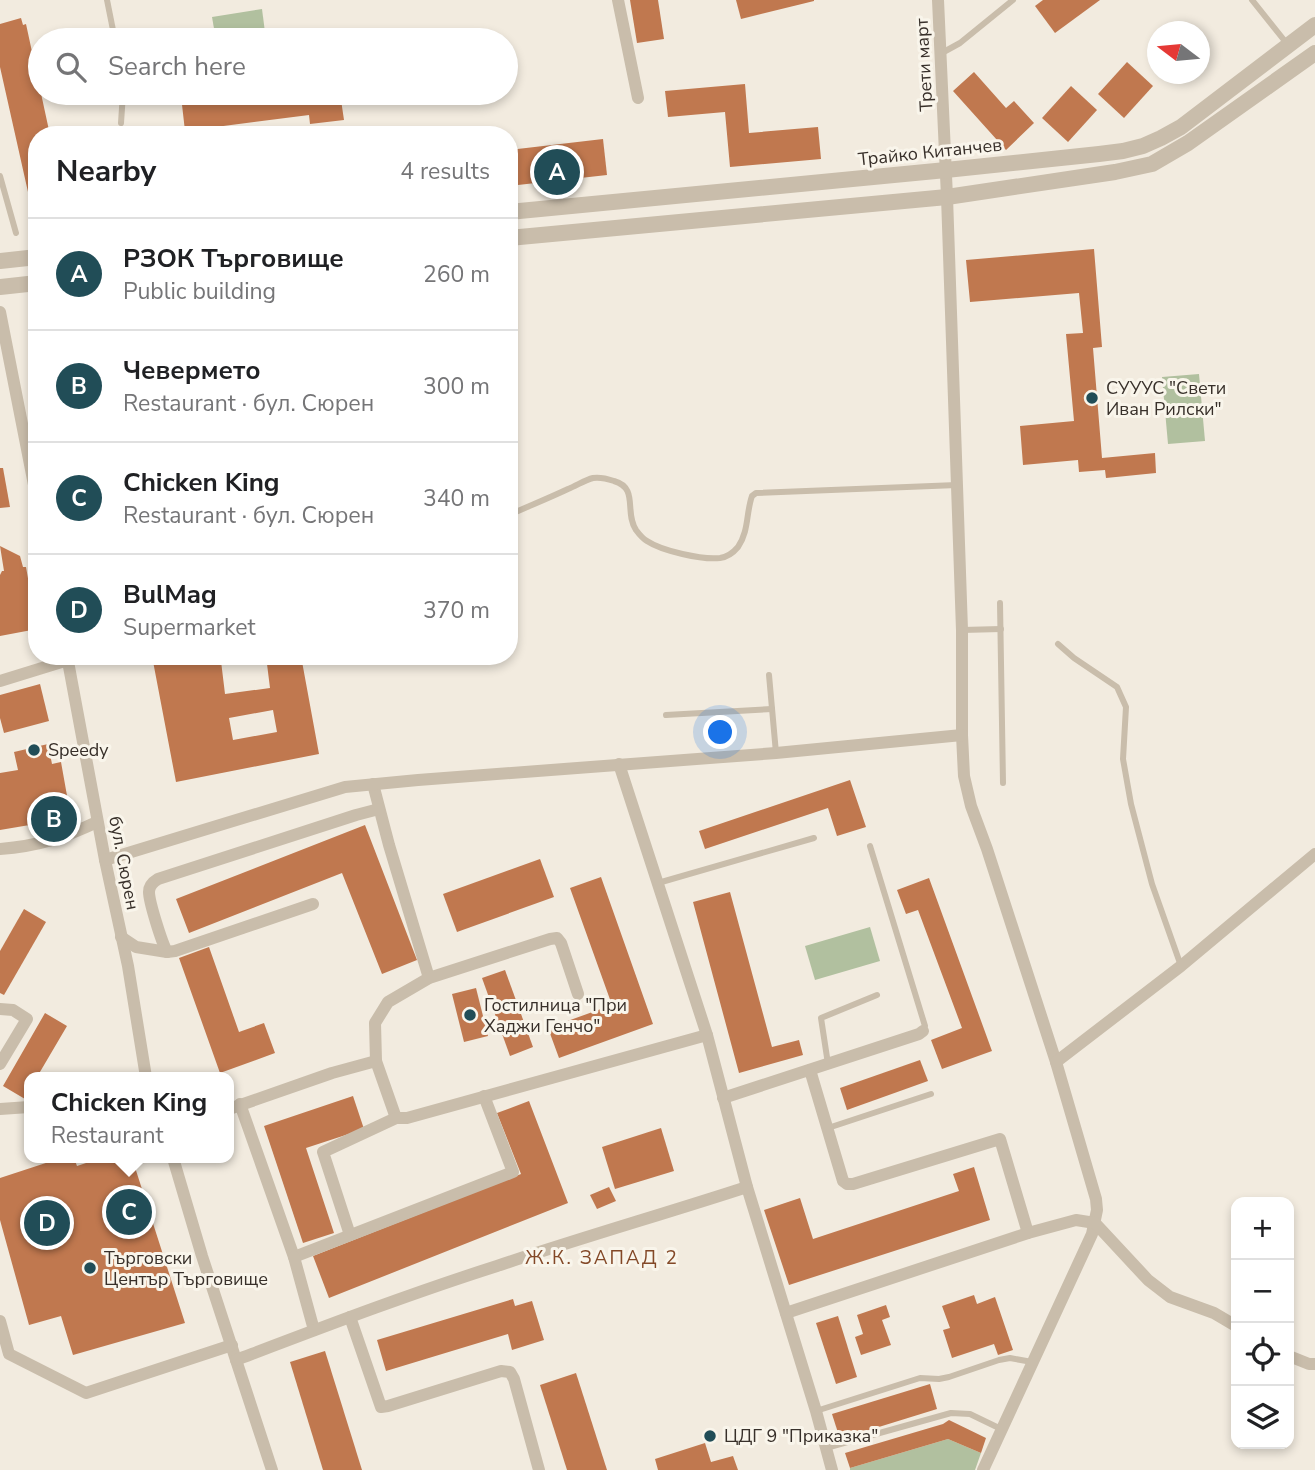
<!DOCTYPE html>
<html lang="en">
<head>
<meta charset="utf-8">
<style>
  body { margin:0; font-family:"Nunito Sans",sans-serif; background:#f6f6f6; color:#202124 }
  .controls { position:absolute; right:21px; bottom:21px; display:grid; overflow:hidden; border-radius:14px; box-shadow:0 4px 10px #0003 }
  .controls button { width:63px; height:63px; display:grid; place-items:center; padding:0; border:0; border-bottom:2px solid #e0e0e0; background:#fff; color:#202124; font:35px sans-serif }
  .compass { position:absolute; left:1147px; top:21px; width:63px; height:63px; border-radius:50%; background:#fff; box-shadow:0 4px 10px #0003; rotate:286deg }
  .you { position:absolute; left:721px; top:733px; width:24px; height:24px; margin:-18px; border:5px solid #fff; border-radius:50%; background:#1a73e8; box-shadow:0 0 0 10px #1a73e833 }
  .badge { display:grid; place-items:center; width:46px; height:46px; border-radius:50%; background:#214d57; color:#fff; font-size:23px; font-weight:700 }
  .pin { position:absolute; translate:-50% -50%; border:4px solid #fff; box-shadow:0 2px 7px #0006 }
  .popup { position:absolute; left:24px; top:1072px; width:210px; height:91px; box-sizing:border-box; display:grid; place-content:center; border-radius:14px; background:#fff; filter:drop-shadow(0 2px 5px #0005); font-size:23px; white-space:nowrap; color:#757577 }
  .popup b { font-size:26px; color:#202124 }
  .popup::after { content:''; position:absolute; left:50%; top:100%; margin-left:-14px; border:14px solid transparent; border-top-color:#fff }
  .list { margin:0; padding:0; list-style:none }
  h2 { display:flex; justify-content:space-between; align-items:center; height:91px; margin:0; padding:0 28px; font-size:30px }
  h2 small { font-size:23px; font-weight:400; color:#757577 }
  .list li { display:grid; grid-template-columns:46px 1fr auto; gap:21px; align-items:center; box-sizing:border-box; height:112px; padding:0 28px; border-top:2px solid #e0e0e0 }
  .list b { display:block; font-size:26px; white-space:nowrap }
  .list p { margin:0; font-size:23px; white-space:nowrap; color:#757577 }
  .list em { font-size:23px; font-style:normal; color:#757577 }
  .icon { flex:none; width:38px; height:38px; fill:none; stroke:currentColor; stroke-width:2; stroke-linecap:round; stroke-linejoin:round }
  .map { position:relative; flex:none; width:1315px; height:1470px; overflow:hidden }
  .search { position:absolute; background:#fff; box-shadow:0 4px 10px #0003; left:28px; top:28px; width:490px; height:77px; display:flex; align-items:center; gap:18px; box-sizing:border-box; padding:0 24px; border-radius:38px; color:#757577; font-size:26px }
  .panel { position:absolute; background:#fff; box-shadow:0 4px 10px #0003; left:28px; top:126px; width:490px; height:539px; border-radius:28px }
  .map>svg:first-child { display:block }
  .green { fill:#b1c09f }
  .building { fill:#c0784f; fill-rule:evenodd }
  .lines { fill:none; stroke-linecap:round; stroke-linejoin:round }
  .service { stroke:#c9bdab; stroke-width:6 }
  .minor { stroke:#c9bdab; stroke-width:12 }
  .tertiary { stroke:#c9bdab; stroke-width:16 }
  .poi-dot { fill:#214d57; stroke:#f9f5eb; stroke-width:2.5 }
  .labels { text-anchor:middle; stroke-width:6; stroke-linejoin:round; paint-order:stroke }
  .street-label { font-size:18px; fill:#38302a; stroke:#f9f5eb }
  .poi-label { font-size:18px; fill:#38302a; stroke:#f9f5eb; text-anchor:start }
  .neighbourhood-label { font-size:19px; letter-spacing:2px; fill:#834827; stroke:#f9f5eb }
</style>
</head>
<body>
<div class="map">
<svg width="1315" height="1470" viewBox="0 0 1315 1470">
  <rect width="100%" height="100%" fill="#f2ebdf"/>
  <!-- green -->
  <g class="green">
    <polygon points="262,9 266,40 216,40 212,17"/>
    <polygon points="1199,374 1205,441 1168,444 1162,377"/>
    <polygon points="870,927 880,961 815,980 805,946"/>
    <polygon points="948,1439 981,1453 975,1470 850,1470 850,1468"/>
  </g>
  <!-- building -->
  <g class="building">
    <polygon points="630,0 658,0 664,39 637,43"/>
    <polygon points="736,0 814,0 814,1 741,19"/>
    <polygon points="1043,0 1100,0 1055,33 1035,6"/>
    <polygon points="21,18 23,25 26,24 50,135 37,135 37,189 28,192 0,67 0,24"/>
    <polygon points="198,30 199,40 175,40 174,33"/>
    <polygon points="1127,62 1153,86 1124,118 1098,94"/>
    <polygon points="974,72 1006,108 1014,101 1034,123 1006,150 953,91"/>
    <polygon points="745,84 749,133 818,127 821,159 730,167 725,112 668,117 665,91"/>
    <polygon points="1071,86 1097,110 1068,142 1042,118"/>
    <polygon points="211,93 211,101 281,93 340,93 344,120 310,124 309,115 185,131 181,96"/>
    <polygon points="603,139 607,175 509,186 509,150"/>
    <polygon points="1094,249 1102,347 1093,348 1102,458 1155,453 1156,473 1106,478 1105,470 1079,472 1078,460 1023,465 1020,426 1074,421 1066,334 1083,333 1079,293 970,302 966,260"/>
    <polygon points="0,468 3,468 10,507 0,508"/>
    <polygon points="0,546 20,556 23,567 26,567 37,629 0,636 0,575 2,571 4,571"/>
    <path d="M152,656H245V658L221,661L225,694L270,688L266,656H301L319,754L176,782ZM273,710L277,732L233,740L229,718Z"/>
    <polygon points="40,684 49,721 4,733 0,718 0,695"/>
    <polygon points="48,744 52,764 61,762 71,818 0,830 0,773 18,770 14,752"/>
    <polygon points="850,780 866,827 837,836 828,808 705,849 699,831"/>
    <polygon points="365,825 417,960 382,974 342,873 189,933 176,899"/>
    <polygon points="540,859 554,897 457,932 443,894"/>
    <polygon points="601,877 653,1024 559,1058 548,1028 612,1005 570,888"/>
    <polygon points="929,878 992,1051 942,1069 931,1040 962,1028 918,910 906,914 897,890"/>
    <polygon points="730,892 772,1047 799,1040 803,1055 739,1073 693,902"/>
    <polygon points="24,909 46,922 4,995 0,993 0,951"/>
    <polygon points="209,947 239,1032 264,1023 275,1053 220,1073 179,958"/>
    <polygon points="505,970 533,1047 510,1056 482,978"/>
    <polygon points="476,988 488,1036 464,1042 452,994"/>
    <polygon points="45,1013 67,1026 37,1077 29,1077 29,1091 25,1099 3,1086"/>
    <polygon points="920,1060 928,1081 847,1110 840,1088"/>
    <polygon points="353,1096 364,1129 306,1148 334,1233 303,1243 264,1126"/>
    <polygon points="529,1101 568,1203 329,1298 313,1256 521,1174 497,1113"/>
    <polygon points="661,1128 674,1171 615,1189 602,1147"/>
    <polygon points="61,1158 74,1158 77,1166 101,1158 132,1158 185,1323 73,1355 61,1316 29,1325 0,1220 0,1178"/>
    <polygon points="974,1167 990,1220 789,1285 764,1210 800,1198 813,1239 959,1191 953,1174"/>
    <polygon points="609,1187 616,1201 597,1209 590,1195"/>
    <polygon points="974,1295 977,1304 995,1297 1013,1350 998,1355 994,1344 952,1358 943,1330 950,1328 942,1306"/>
    <polygon points="513,1299 515,1306 532,1301 544,1340 512,1350 508,1334 386,1371 377,1340"/>
    <polygon points="886,1305 890,1317 882,1320 891,1345 861,1355 855,1337 863,1334 857,1315"/>
    <polygon points="838,1316 857,1377 836,1384 816,1323"/>
    <polygon points="325,1351 362,1470 323,1470 290,1362"/>
    <polygon points="576,1373 607,1470 567,1470 540,1385"/>
    <polygon points="930,1384 937,1409 840,1439 832,1414"/>
    <polygon points="949,1420 986,1438 981,1453 948,1439 850,1468 845,1453 943,1424"/>
    <polygon points="705,1443 711,1462 733,1456 738,1470 658,1470 655,1459"/>
  </g>
  <g class="lines">
    <!-- service -->
    <g class="service">
      <polyline points="107,0 115,40"/>
      <polyline points="1252,0 1288,45"/>
      <polyline points="940,54 960,43 1013,0"/>
      <polyline points="121,123 123,93"/>
      <polyline points="0,176 16,233"/>
      <path d="M509,515C529,506 549,498 568,489C576,486 585,480 593,478C599,477 608,479 614,481C639,488 624,512 636,530C639,534 643,539 647,541C662,551 702,560 720,558C727,557 733,553 738,547C749,531 746,513 752,496L756,493L957,485"/>
      <polyline points="1000,603 1003,783"/>
      <polyline points="962,630 1001,629"/>
      <polyline points="1058,644 1074,658 1117,687 1126,707 1123,759 1131,804 1152,884 1181,966"/>
      <polyline points="769,675 776,753"/>
      <polyline points="666,715 772,709"/>
      <polyline points="870,846 925,1026 923,1031"/>
      <polyline points="658,883 814,838"/>
      <polyline points="828,1064 821,1018 877,995"/>
      <polyline points="828,1128 931,1094"/>
      <polyline points="816,1411 920,1378 939,1379 949,1377 999,1360 1010,1358 1032,1362"/>
      <polyline points="826,1448 951,1413 970,1414 1001,1429"/>
    </g>
    <!-- minor -->
    <g class="minor">
      <polyline points="618,0 638,98"/>
      <polyline points="938,0 947,197 962,630 962,735 964,776 971,806 987,849 1056,1062 1096,1199 1097,1210 1092,1234 983,1470"/>
      <polyline points="0,312 37,500"/>
      <polyline points="67,656 105,860 128,966 146,1077"/>
      <polyline points="0,681 68,660"/>
      <polyline points="619,764 707,1035 747,1187 816,1411 832,1470"/>
      <polyline points="373,784 389,845 429,978"/>
      <path d="M0,849C38,846 63,838 97,822"/>
      <polyline points="105,860 345,787 418,780 776,753 962,735"/>
      <polyline points="121,937 136,947 167,952 175,951 313,904"/>
      <path d="M167,952C162,943 149,902 149,892C149,886 153,882 158,879L356,815L379,809"/>
      <polyline points="0,1009 13,1010 27,1019 0,1064"/>
      <polyline points="1056,1062 1181,966 1315,854"/>
      <polyline points="810,1070 843,1181 847,1184 853,1184 1000,1139 1028,1233"/>
      <polyline points="723,1098 919,1034 923,1031"/>
      <polyline points="240,1104 294,1257 513,1172 484,1096"/>
      <polyline points="0,1109 29,1107"/>
      <polyline points="229,1109 332,1073 376,1061"/>
      <polyline points="396,1118 376,1061 375,1023 388,1002 429,978 550,939 557,938 561,943 578,994"/>
      <polyline points="173,1158 202,1256 272,1470"/>
      <polyline points="350,1235 323,1152 396,1118 407,1118 707,1035"/>
      <polyline points="294,1257 314,1330"/>
      <polyline points="786,1313 1028,1233 1076,1220 1095,1223 1148,1280 1170,1297 1214,1313 1236,1326"/>
      <polyline points="350,1317 381,1407 388,1406 501,1371 510,1372 514,1379 539,1470"/>
      <polyline points="0,1321 9,1354 86,1393 232,1345"/>
      <polyline points="1289,1356 1309,1364 1315,1364"/>
      <path d="M236,1360C323,1327 409,1294 497,1266C580,1238 664,1214 747,1187"/>
    </g>
    <!-- tertiary -->
    <g class="tertiary">
      <polyline points="509,212 946,170 1099,154 1123,151 1143,146 1161,138 1181,127 1315,25"/>
      <polyline points="509,238 947,197 1115,172 1152,164 1188,143 1315,53"/>
      <polyline points="0,261 37,257"/>
      <polyline points="0,287 37,283"/>
    </g>
  </g>
  <!-- markers -->
  <g class="poi-dot">
    <circle cx="1092" cy="398" r="7"/>
    <circle cx="34" cy="750" r="7"/>
    <circle cx="470" cy="1015" r="7"/>
    <circle cx="90" cy="1268" r="7"/>
    <circle cx="710" cy="1436" r="7"/>
  </g>
  <g class="labels">
    <!-- street labels -->
    <g class="street-label">
      <text transform="translate(924 65) rotate(-93)" y="6">Трети март</text>
      <text transform="translate(930 152) rotate(-6)" y="6">Трайко Китанчев</text>
      <text transform="translate(124 863) rotate(79)" y="6">бул. Сюрен</text>
    </g>
    <!-- poi labels -->
    <g class="poi-label">
      <text x="1106" y="394">СУУУС "Свети<tspan x="1106" dy="21">Иван Рилски"</tspan></text>
      <text x="48" y="756">Speedy</text>
      <text x="484" y="1011">Гостилница "При<tspan x="484" dy="21">Хаджи Генчо"</tspan></text>
      <text x="104" y="1264">Търговски<tspan x="104" dy="21">Център Търговище</tspan></text>
      <text x="724" y="1442">ЦДГ 9 "Приказка"</text>
    </g>
    <!-- neighbourhood labels -->
    <g class="neighbourhood-label">
      <text x="602" y="1264">Ж.К. ЗАПАД 2</text>
    </g>
  </g>
</svg>
<div class="controls">
<button>+</button>
<button>−</button>
<button><svg class="icon" aria-label="locate" viewBox="0 0 24 24"><circle cx="12" cy="12" r="6"/><path d="M12 2v4M12 18v4M2 12h4M18 12h4"/></svg></button>
<button><svg class="icon" aria-label="layers" viewBox="0 0 24 24"><path d="M12 4l9 5-9 5-9-5zM3 14l9 5 9-5"/></svg></button>
</div>
<svg class="compass" viewBox="-18 -18 36 36"><path d="M0-13l5 13h-10z" fill="#e53935"/><path d="M0 13l5-13h-10z" fill="#757577"/></svg>
<div class="you"></div>
<div class="pin badge" style="left:557px;top:172px">A</div>
<div class="pin badge" style="left:54px;top:819px">B</div>
<div class="pin badge" style="left:129px;top:1212px">C</div>
<div class="popup"><b>Chicken King</b>Restaurant</div>
<div class="pin badge" style="left:47px;top:1223px">D</div>
<div class="search"><svg class="icon" aria-label="search" viewBox="0 0 24 24"><circle cx="10" cy="10" r="6"/><path d="M15 15l6 6"/></svg>Search here</div>
<section class="panel">
<h2>Nearby<small>4 results</small></h2>
<ul class="list">
<li><span class="badge">A</span><div><b>РЗОК Търговище</b><p>Public building</p></div><em>260 m</em></li>
<li><span class="badge">B</span><div><b>Чевермето</b><p>Restaurant · бул. Сюрен</p></div><em>300 m</em></li>
<li><span class="badge">C</span><div><b>Chicken King</b><p>Restaurant · бул. Сюрен</p></div><em>340 m</em></li>
<li><span class="badge">D</span><div><b>BulMag</b><p>Supermarket</p></div><em>370 m</em></li>
</ul>
</section>
</div>
</body>
</html>
